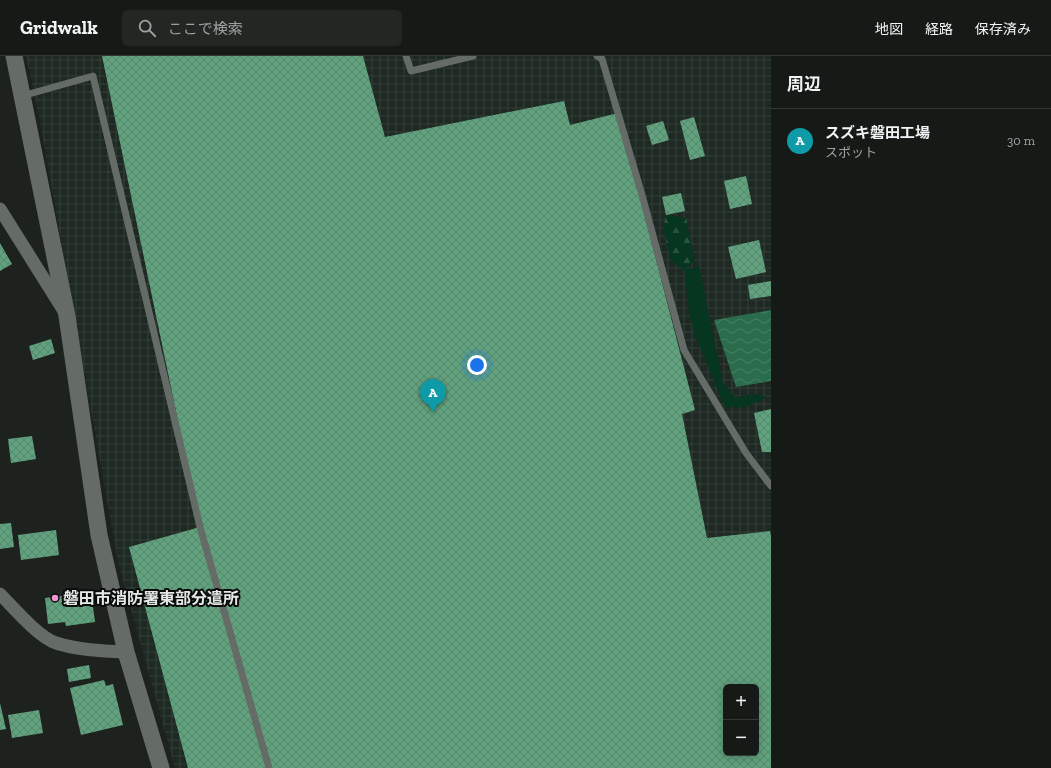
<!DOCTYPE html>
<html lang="ja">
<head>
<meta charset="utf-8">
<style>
  body { margin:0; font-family:"Zilla Slab","Noto Sans JP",serif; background:#232724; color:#f1f3f6 }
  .controls { position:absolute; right:12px; bottom:12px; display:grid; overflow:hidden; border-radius:6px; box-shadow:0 2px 10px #0003 }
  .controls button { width:36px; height:36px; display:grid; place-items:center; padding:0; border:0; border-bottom:1px solid #353836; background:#161a17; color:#f1f3f6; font:20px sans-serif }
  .you { position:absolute; left:477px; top:309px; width:14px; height:14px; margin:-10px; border:3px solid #fff; border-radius:50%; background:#1a73e8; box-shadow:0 0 0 6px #1a73e833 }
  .badge { display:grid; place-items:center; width:26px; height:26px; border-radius:50%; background:#f391d6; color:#fff; font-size:13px; font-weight:700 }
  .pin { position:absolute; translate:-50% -33px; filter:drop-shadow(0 1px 2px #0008) }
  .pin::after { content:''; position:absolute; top:21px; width:14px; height:12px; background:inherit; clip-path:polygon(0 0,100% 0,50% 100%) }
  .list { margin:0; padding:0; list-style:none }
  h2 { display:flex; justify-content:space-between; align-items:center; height:52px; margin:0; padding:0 16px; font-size:17px }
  h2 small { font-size:13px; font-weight:400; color:#9ea1a1 }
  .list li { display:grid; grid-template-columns:26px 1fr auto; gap:12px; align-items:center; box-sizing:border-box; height:64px; padding:0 16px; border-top:1px solid #353836 }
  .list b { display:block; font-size:15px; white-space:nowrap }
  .list p { margin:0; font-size:13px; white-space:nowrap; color:#9ea1a1 }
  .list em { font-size:13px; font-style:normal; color:#9ea1a1 }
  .icon { flex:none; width:22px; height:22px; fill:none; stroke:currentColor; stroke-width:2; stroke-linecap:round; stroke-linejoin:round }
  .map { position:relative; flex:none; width:771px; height:712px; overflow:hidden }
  header { display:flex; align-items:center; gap:24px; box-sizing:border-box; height:56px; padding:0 20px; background:#161a17; border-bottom:1px solid #353836 }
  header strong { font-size:19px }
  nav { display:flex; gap:22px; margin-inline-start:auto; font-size:14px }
  .search { width:280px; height:36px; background:#232724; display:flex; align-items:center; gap:10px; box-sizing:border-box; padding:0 14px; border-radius:6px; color:#9ea1a1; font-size:15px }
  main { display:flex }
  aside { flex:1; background:#161a17 }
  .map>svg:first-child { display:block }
  .industrial { fill:url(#industrial-grid); fill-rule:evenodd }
  .grass { fill:#063620 }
  .forest { fill:url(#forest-firs) }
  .water { fill:url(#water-waves) }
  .building { fill:url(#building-cross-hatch); fill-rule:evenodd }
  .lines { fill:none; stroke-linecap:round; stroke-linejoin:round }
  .service { stroke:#656b67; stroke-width:7 }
  .minor { stroke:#656b67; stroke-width:13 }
  .tertiary { stroke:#656b67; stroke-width:17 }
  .poi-dot { fill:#f391d6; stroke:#090b0a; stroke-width:1.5 }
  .labels { text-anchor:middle; stroke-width:4; stroke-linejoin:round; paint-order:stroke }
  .poi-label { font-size:16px; font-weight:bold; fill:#e5e9e6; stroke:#090b0a; text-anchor:start }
</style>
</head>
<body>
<header>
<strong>Gridwalk</strong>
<div class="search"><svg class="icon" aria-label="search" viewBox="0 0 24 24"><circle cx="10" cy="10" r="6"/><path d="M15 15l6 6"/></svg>ここで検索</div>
<nav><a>地図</a><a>経路</a><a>保存済み</a></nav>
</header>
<main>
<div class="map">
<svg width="771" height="712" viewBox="0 0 771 712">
  <defs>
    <pattern id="industrial-grid" width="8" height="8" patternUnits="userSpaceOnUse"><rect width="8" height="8" fill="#1d2922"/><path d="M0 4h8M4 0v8" fill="none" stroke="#333e37"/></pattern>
    <pattern id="forest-firs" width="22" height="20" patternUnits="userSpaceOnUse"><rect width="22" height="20" fill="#063620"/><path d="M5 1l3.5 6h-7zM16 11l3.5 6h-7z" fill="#2a5340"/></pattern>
    <pattern id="water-waves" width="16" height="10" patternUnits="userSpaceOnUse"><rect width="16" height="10" fill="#2a6c4b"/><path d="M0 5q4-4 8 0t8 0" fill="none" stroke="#498165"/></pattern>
    <pattern id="building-cross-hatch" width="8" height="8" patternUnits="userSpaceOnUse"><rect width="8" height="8" fill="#61a27e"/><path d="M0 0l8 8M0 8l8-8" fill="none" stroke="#59866d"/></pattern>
  </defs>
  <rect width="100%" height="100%" fill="#1d221f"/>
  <!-- industrial -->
  <path class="industrial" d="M26,0H771V712H175L118,506L39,60ZM726,631H756V697H726Z"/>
  <!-- grass -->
  <polygon class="grass" points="699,210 723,327 735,341 755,338 767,341 746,351 725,351 694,277 689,255 684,214"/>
  <!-- forest -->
  <polygon class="forest" points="666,159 686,162 695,205 684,214 671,205 663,173"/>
  <!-- water -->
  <polygon class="water" points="771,254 771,325 736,331 714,264"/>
  <!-- building -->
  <g class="building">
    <path d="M102,0H363L385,81L564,45L570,69L618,57L695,354L682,358L707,482L770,475L771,480V712H188L129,491L200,471ZM726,631H756V697H726Z"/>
    <polygon points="694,61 705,100 690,104 680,65"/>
    <polygon points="663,65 669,84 652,89 646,70"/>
    <polygon points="746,120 752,148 730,153 724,125"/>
    <polygon points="681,137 685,155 666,159 662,141"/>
    <polygon points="759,184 766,216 736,223 728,191"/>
    <polygon points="0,187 12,208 0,215"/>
    <polygon points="771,225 771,240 750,243 748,229"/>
    <polygon points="51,283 55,297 33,304 29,290"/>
    <polygon points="771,353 771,396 762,396 754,357"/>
    <polygon points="32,380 36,403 11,407 8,383"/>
    <polygon points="11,467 14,491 0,493 0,468"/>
    <polygon points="56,474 59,499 21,504 18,479"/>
    <polygon points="77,538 78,545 92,543 95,566 66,570 65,566 48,568 45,542"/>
    <polygon points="89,609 91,622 69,626 67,613"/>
    <polygon points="104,624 106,630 113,628 123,669 81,679 70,632"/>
    <polygon points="0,647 6,673 0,674"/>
    <polygon points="39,654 43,677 12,682 8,659"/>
  </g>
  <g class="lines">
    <!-- service -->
    <g class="service">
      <polyline points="406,0 411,15 473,0"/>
      <polyline points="597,0 602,3 642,139 684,294 746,397 771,430"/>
      <polyline points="22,40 93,20 200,471 269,712"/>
    </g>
    <!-- minor -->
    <g class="minor">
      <polyline points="0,153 64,255"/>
      <path d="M0,538C13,551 38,581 56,587C78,594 103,595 126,596"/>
    </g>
    <!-- tertiary -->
    <polyline class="tertiary" points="14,0 67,260 99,479 126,596 161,712"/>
  </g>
  <!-- markers -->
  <circle class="poi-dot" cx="55" cy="542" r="4"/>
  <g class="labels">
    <!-- poi labels -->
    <g class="poi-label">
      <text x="63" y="548">磐田市消防署東部分遣所</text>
    </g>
  </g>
</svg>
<div class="controls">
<button>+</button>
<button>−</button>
</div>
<div class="you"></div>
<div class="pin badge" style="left:433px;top:356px;background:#0f9aa8">A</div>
</div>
<aside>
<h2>周辺<small></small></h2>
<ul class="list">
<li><span class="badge" style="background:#0f9aa8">A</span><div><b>スズキ磐田工場</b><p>スポット</p></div><em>30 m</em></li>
</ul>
</aside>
</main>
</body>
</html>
